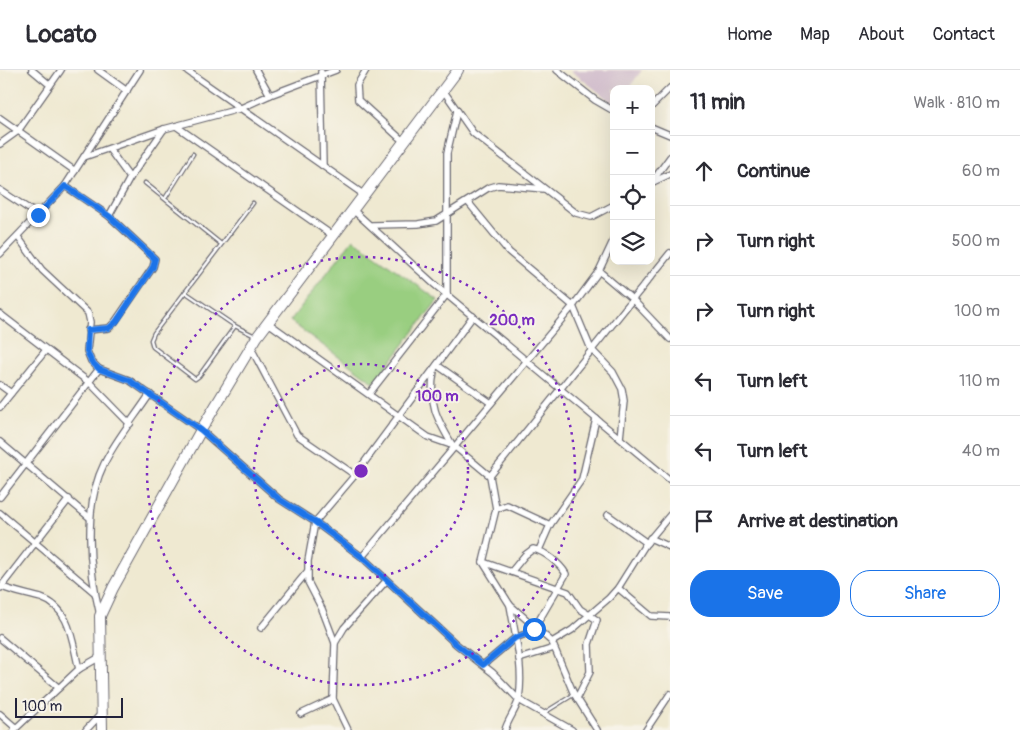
<!DOCTYPE html>
<html lang="en">
<head>
<meta charset="utf-8">
<style>
  body { margin:0; font-family:Pangolin,sans-serif; background:#f7f7f7; color:#2b2b33 }
  .controls { position:absolute; right:15px; top:15px; display:grid; overflow:hidden; border-radius:10px; box-shadow:0 5px 20px #0002 }
  .controls button { width:45px; height:45px; display:grid; place-items:center; padding:0; border:0; border-bottom:1px solid #e1e1e2; background:#fff; color:#2b2b33; font:25px sans-serif }
  .scale { position:absolute; left:15px; bottom:12px; width:108px; box-sizing:border-box; padding-left:5px; border:2px solid #22223b; border-top:0; font-size:14px; line-height:18px; white-space:nowrap; color:#22223b; -webkit-text-stroke:4px #f7f3e8; paint-order:stroke }
  .stop { position:absolute; width:15px; height:15px; margin:-11px; border:4px solid #1a73e8; border-radius:50%; background:#fff }
  .stop.end { background:#1a73e8; border-color:#fff; box-shadow:0 1px 5px #0008 }
  .list { margin:0; padding:0; list-style:none }
  h2 { display:flex; justify-content:space-between; align-items:center; height:65px; margin:0; padding:0 20px; font-size:21px }
  h2 small { font-size:16px; font-weight:400; color:#7c7c81 }
  .list li { display:grid; grid-template-columns:32px 1fr auto; gap:15px; align-items:center; box-sizing:border-box; height:70px; padding:0 20px; border-top:1px solid #e1e1e2 }
  .list b { display:block; font-size:19px; white-space:nowrap }
  .list em { font-size:16px; font-style:normal; color:#7c7c81 }
  .actions { display:flex; gap:10px; padding:15px 20px }
  .actions a { flex:1; padding:11px 0; border:1px solid #1a73e8; border-radius:20px; text-align:center; font-size:18px; color:#1a73e8 }
  .actions .main { background:#1a73e8; color:#fff }
  .icon { flex:none; width:28px; height:28px; fill:none; stroke:currentColor; stroke-width:2; stroke-linecap:round; stroke-linejoin:round }
  .map { position:relative; flex:none; width:670px; height:660px; overflow:hidden }
  header { display:flex; align-items:center; gap:30px; box-sizing:border-box; height:70px; padding:0 25px; background:#fff; border-bottom:1px solid #e1e1e2 }
  header strong { font-size:24px }
  nav { display:flex; gap:28px; margin-inline-start:auto; font-size:18px }
  main { display:flex }
  aside { flex:1; background:#fff }
  .map>svg:first-child { display:block }
  .industrial { fill:#d1bdcc }
  .green { fill:#99ce80; stroke:#5e785e }
  .lines { fill:none; stroke-linecap:round; stroke-linejoin:round }
  .lane-casing { stroke:#6a6870; stroke-width:5 }
  .street-casing { stroke:#6a6870; stroke-width:8 }
  .highway-casing { stroke:#6a6870; stroke-width:12 }
  .lane { stroke:#fff; stroke-width:2.5 }
  .street { stroke:#fff; stroke-width:5.5 }
  .highway { stroke:#fff; stroke-width:10 }
  .route { stroke:#1a73e8; stroke-width:6 }
  .ring { fill:none; stroke:#7b2cbf; stroke-width:2.5; stroke-dasharray:2.5 5 }
  .centre { fill:#7b2cbf; stroke:#f7f3e8; stroke-width:2.5 }
  .ring-label { font-size:15px; text-anchor:middle; font-weight:bold; fill:#7b2cbf; stroke:#f7f3e8; stroke-width:4; stroke-linejoin:round; paint-order:stroke }
</style>
</head>
<body>
<header>
<strong>Locato</strong>
<nav><a>Home</a><a>Map</a><a>About</a><a>Contact</a></nav>
</header>
<main>
<div class="map">
<svg width="670" height="660" viewBox="0 0 670 660">
  <rect width="100%" height="100%" fill="#f7f3e8"/>
  <filter id="ink" filterUnits="userSpaceOnUse"><feTurbulence type="fractalNoise" baseFrequency=".02" numOctaves="2"/><feDisplacementMap in="SourceGraphic" scale="10" xChannelSelector="R" yChannelSelector="G"/><feConvolveMatrix kernelMatrix="1 2 1 2 8 2 1 2 1" color-interpolation-filters="sRGB"/></filter>
  <filter id="wash" filterUnits="userSpaceOnUse"><feTurbulence type="fractalNoise" baseFrequency=".0096" numOctaves="4" result="noise"/><feDisplacementMap in="SourceGraphic" scale="20" xChannelSelector="R" yChannelSelector="G"/><feGaussianBlur stdDeviation="1.12" result="paint"/><feColorMatrix in="noise" values="0 0 0 0 0 0 0 0 0 0 0 0 0 0 0 0 0 1.4 0 .05"/><feComposite in="paint" operator="in"/></filter>
  <g filter="url(#wash)">
    <rect width="100%" height="100%" fill="#efe9d1"/>
    <!-- industrial -->
    <polygon class="industrial" points="570,0 642,0 628,19 614,19 614,34"/>
    <!-- green -->
    <polygon class="green" points="353,169 438,230 374,313 290,251"/>
  </g>
  <g filter="url(#ink)">
    <g class="lines">
      <defs>
        <g id="lane">
          <polyline points="145,113 221,174"/>
          <polyline points="166,127 193,84"/>
          <polyline points="185,222 235,256 255,266"/>
          <polyline points="235,256 199,306 195,309 153,277 151,270 154,263 253,133"/>
          <polyline points="544,643 573,625"/>
        </g>
        <g id="street">
          <polyline points="32,0 50,15"/>
          <polyline points="98,0 127,21"/>
          <polyline points="186,0 363,124"/>
          <polyline points="256,0 270,25"/>
          <polyline points="366,0 357,15 358,30 403,71"/>
          <polyline points="557,0 595,30 614,41"/>
          <polyline points="321,2 323,96"/>
          <polyline points="443,20 473,63 576,143 591,147 614,135"/>
          <polyline points="651,37 670,18"/>
          <polyline points="0,48 75,101"/>
          <polyline points="176,56 332,165"/>
          <polyline points="651,57 670,65"/>
          <polyline points="0,74 18,61 61,0"/>
          <polyline points="109,79 130,108"/>
          <polyline points="84,87 164,59 239,39 270,25 336,0"/>
          <polyline points="653,112 670,104"/>
          <polyline points="651,113 670,87"/>
          <polyline points="65,116 109,146 155,189 153,197 115,252 109,258 88,260"/>
          <polyline points="0,120 38,145"/>
          <polyline points="468,132 509,182 573,236 591,279 613,302 622,319 624,331 620,368"/>
          <polyline points="352,139 435,215 670,410"/>
          <polyline points="109,146 130,108 164,59"/>
          <polyline points="372,155 418,154 436,151 488,118 498,115 544,119"/>
          <polyline points="18,167 42,200 88,243 90,252 87,281 91,291 99,299 129,310 201,360 279,429 315,452 362,487 456,574 493,603 519,630 572,660"/>
          <polyline points="0,184 65,116 140,0"/>
          <polyline points="599,201 632,229 670,269"/>
          <polyline points="0,244 90,313 130,354"/>
          <polyline points="267,252 428,367 454,376 490,406 496,439 483,492 510,535 552,572 573,622 597,660"/>
          <polyline points="251,278 297,365 355,405"/>
          <polyline points="437,295 491,333"/>
          <path d="M434,301C428,334 437,349 453,376"/>
          <polyline points="0,315 11,323"/>
          <polyline points="369,324 447,224 447,83 457,41"/>
          <polyline points="0,337 46,280"/>
          <polyline points="0,372 90,448"/>
          <polyline points="490,406 670,183"/>
          <polyline points="0,427 99,299"/>
          <polyline points="496,439 507,435 550,455"/>
          <polyline points="0,443 95,523"/>
          <polyline points="608,445 647,473"/>
          <polyline points="650,468 670,477"/>
          <polyline points="539,480 550,455 582,409 596,349"/>
          <polyline points="362,487 573,236 599,201 614,169"/>
          <polyline points="483,492 568,522 580,539 597,550 589,574 590,602 577,628"/>
          <path d="M511,502L525,485L533,479C545,481 560,494 566,504L534,559"/>
          <path d="M0,516C13,522 27,524 41,528C71,538 72,572 79,599"/>
          <polyline points="0,518 69,429"/>
          <polyline points="618,518 651,546 670,547"/>
          <path d="M100,545C89,500 83,436 104,394C116,369 135,347 150,324"/>
          <polyline points="261,558 307,502"/>
          <polyline points="0,568 59,618"/>
          <polyline points="552,572 572,560 609,528 618,518 645,475 670,445"/>
          <polyline points="335,573 344,558 386,511"/>
          <polyline points="519,589 554,578"/>
          <polyline points="483,595 515,568 536,560"/>
          <polyline points="0,644 16,658"/>
          <polyline points="301,644 333,629"/>
          <polyline points="14,660 79,599 100,587"/>
          <polyline points="86,660 102,643"/>
          <polyline points="348,660 333,629 335,573 322,539 308,512 308,491 315,452 355,405 473,246"/>
          <path d="M505,660C508,649 517,639 519,628C524,598 515,565 510,535"/>
          <polyline points="646,660 670,624"/>
        </g>
        <polyline id="highway" points="102,660 100,546 113,518 201,360 257,267 458,0"/>
      </defs>
      <!-- lane casing -->
      <use href="#lane" class="lane-casing"/>
      <!-- street casing -->
      <use href="#street" class="street-casing"/>
      <!-- highway casing -->
      <use href="#highway" class="highway-casing"/>
      <!-- lane -->
      <use href="#lane" class="lane"/>
      <!-- street -->
      <use href="#street" class="street"/>
      <!-- highway -->
      <use href="#highway" class="highway"/>
    </g>
  </g>
  <g class="lines" filter="url(#ink)">
    <!-- route -->
    <polyline class="route" points="38,145 65,116 109,146 155,189 153,197 116,252 109,258 88,260 87,281 91,291 99,299 129,310 201,360 279,429 315,452 362,487 456,574 483,595 515,568 536,560 534,559"/>
  </g>
  <!-- distance rings -->
  <g class="ring">
    <circle cx="361" cy="401" r="107"/>
    <circle cx="361" cy="401" r="214"/>
  </g>
  <circle cx="361" cy="401" r="8" class="centre"/>
  <g class="ring-label">
    <text x="512" y="255">200 m</text>
    <text x="437" y="331">100 m</text>
  </g>
</svg>
<div class="controls">
<button>+</button>
<button>−</button>
<button><svg class="icon" aria-label="locate" viewBox="0 0 24 24"><circle cx="12" cy="12" r="6"/><path d="M12 2v4M12 18v4M2 12h4M18 12h4"/></svg></button>
<button><svg class="icon" aria-label="layers" viewBox="0 0 24 24"><path d="M12 4l9 5-9 5-9-5zM3 14l9 5 9-5"/></svg></button>
</div>
<div class="scale">100 m</div>
<div class="stop" style="left:534px;top:559px"></div>
<div class="stop end" style="left:38px;top:145px"></div>
</div>
<aside>
<h2>11 min<small>Walk · 810 m</small></h2>
<ul class="list">
<li><svg class="icon" aria-label="ahead" viewBox="0 0 24 24"><path d="M12 20V5M6 11l6-6 6 6"/></svg><div><b>Continue</b></div><em>60 m</em></li>
<li><svg class="icon" aria-label="right" viewBox="0 0 24 24"><path d="M7 20v-9h11M14 6l5 5-5 5"/></svg><div><b>Turn right</b></div><em>500 m</em></li>
<li><svg class="icon" aria-label="right" viewBox="0 0 24 24"><path d="M7 20v-9h11M14 6l5 5-5 5"/></svg><div><b>Turn right</b></div><em>100 m</em></li>
<li><svg class="icon" aria-label="left" viewBox="0 0 24 24"><path d="M17 20v-9H6M10 6l-5 5 5 5"/></svg><div><b>Turn left</b></div><em>110 m</em></li>
<li><svg class="icon" aria-label="left" viewBox="0 0 24 24"><path d="M17 20v-9H6M10 6l-5 5 5 5"/></svg><div><b>Turn left</b></div><em>40 m</em></li>
<li><svg class="icon" aria-label="arrive" viewBox="0 0 24 24"><path d="M6 21V4h12l-3 4 3 4H6"/></svg><div><b>Arrive at destination</b></div></li>
</ul>
<div class="actions"><a class="main">Save</a><a>Share</a></div>
</aside>
</main>
</body>
</html>
